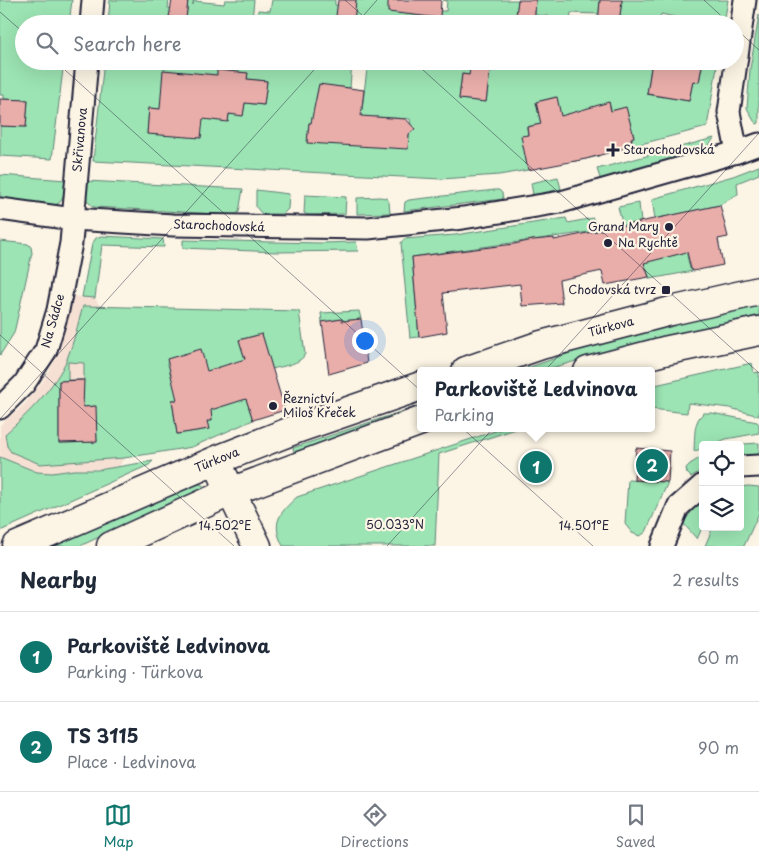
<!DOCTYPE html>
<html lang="en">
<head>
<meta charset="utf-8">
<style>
  body { margin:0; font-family:"Playpen Sans",sans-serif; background:#f6f6f7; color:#1f2937 }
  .controls { position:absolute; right:15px; bottom:15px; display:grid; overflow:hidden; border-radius:5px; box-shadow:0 5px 20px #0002 }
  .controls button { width:45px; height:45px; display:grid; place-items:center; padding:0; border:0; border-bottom:1px solid #e0e1e3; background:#fff; color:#1f2937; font:25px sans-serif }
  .you { position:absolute; left:364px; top:340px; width:18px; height:18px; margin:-12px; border:4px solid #fff; border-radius:50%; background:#1a73e8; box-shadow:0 0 0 8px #1a73e833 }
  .badge { display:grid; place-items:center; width:32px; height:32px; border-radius:50%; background:#0f766e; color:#fff; font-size:16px; font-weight:700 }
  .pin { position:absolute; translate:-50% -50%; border:2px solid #fff; box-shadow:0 1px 5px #0006 }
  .popup { position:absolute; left:417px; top:367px; width:238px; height:65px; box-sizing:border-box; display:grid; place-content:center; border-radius:5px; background:#fff; filter:drop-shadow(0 1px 4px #0005); font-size:16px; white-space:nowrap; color:#747a83 }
  .popup b { font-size:19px; color:#1f2937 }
  .popup::after { content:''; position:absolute; left:50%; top:100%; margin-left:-10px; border:10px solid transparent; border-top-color:#fff }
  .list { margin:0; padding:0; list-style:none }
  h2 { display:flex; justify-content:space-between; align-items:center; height:65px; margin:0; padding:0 20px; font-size:21px }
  h2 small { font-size:16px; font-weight:400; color:#747a83 }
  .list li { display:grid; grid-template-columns:32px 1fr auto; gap:15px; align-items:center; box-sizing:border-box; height:90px; padding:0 20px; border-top:1px solid #e0e1e3 }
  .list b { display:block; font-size:19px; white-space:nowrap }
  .list p { margin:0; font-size:16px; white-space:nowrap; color:#747a83 }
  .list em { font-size:16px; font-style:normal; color:#747a83 }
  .icon { flex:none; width:28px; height:28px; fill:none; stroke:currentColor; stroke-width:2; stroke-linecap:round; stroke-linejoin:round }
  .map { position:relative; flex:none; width:759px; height:546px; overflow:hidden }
  .search { position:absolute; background:#fff; box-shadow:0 5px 20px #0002; left:15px; right:15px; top:15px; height:55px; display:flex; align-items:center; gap:12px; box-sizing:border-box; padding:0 18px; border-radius:28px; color:#747a83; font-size:19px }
  .sheet { height:245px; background:#fff }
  nav { display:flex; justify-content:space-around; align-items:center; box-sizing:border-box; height:70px; border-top:1px solid #e0e1e3; background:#fff; font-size:14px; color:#747a83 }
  nav a { display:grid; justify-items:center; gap:2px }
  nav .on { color:#0f766e }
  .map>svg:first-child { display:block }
  .built { fill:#f6e0d3 }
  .green { fill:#9ce4b3; stroke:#5f8377; fill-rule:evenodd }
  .building { fill:#e9aeaa; stroke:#22223b }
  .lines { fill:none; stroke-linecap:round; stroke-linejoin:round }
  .street-casing { stroke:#22223b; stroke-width:25 }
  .secondary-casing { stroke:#22223b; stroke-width:31 }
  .street { stroke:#fcf5e5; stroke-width:21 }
  .secondary { stroke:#fcf5e5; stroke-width:28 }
  .ticks { fill:none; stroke:#22223b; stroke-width:1; stroke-opacity:0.45 }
  .poi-dot { fill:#22223b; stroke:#fcf5e5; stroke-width:2 }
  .labels { text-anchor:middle; stroke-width:4.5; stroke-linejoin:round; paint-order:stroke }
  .street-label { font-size:12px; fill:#22223b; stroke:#fcf5e5 }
  .poi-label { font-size:12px; fill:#22223b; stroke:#fcf5e5; text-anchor:start }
  .ticks-label { font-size:12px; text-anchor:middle; fill:#22223b; stroke:#fcf5e5; stroke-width:4.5; stroke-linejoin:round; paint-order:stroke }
</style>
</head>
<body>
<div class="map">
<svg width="759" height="546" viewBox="0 0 759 546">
  <rect width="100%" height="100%" fill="#fcf5e5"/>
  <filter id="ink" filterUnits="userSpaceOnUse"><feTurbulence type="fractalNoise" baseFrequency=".02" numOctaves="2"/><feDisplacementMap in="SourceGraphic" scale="10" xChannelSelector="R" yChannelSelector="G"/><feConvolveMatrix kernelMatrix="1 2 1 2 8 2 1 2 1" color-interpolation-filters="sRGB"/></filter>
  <g filter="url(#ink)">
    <!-- built -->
    <polygon class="built" points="73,296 95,298 100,306 124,458 119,467 52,473 37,472 0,457 0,425 24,405 43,381 59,353"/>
    <!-- green -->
    <g class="green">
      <polygon points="0,0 72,0 69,24 24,24 24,61 64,61 52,159 0,156 0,126 26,127 28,100 4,99 4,95 0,95"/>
      <polygon points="110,0 169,0 168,8 174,9 170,13 169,17 186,19 188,0 193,0 193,5 194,1 224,4 225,0 254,0 252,19 257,20 258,10 270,11 272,0 335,0 335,5 342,6 341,15 336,15 335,24 108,24"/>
      <polygon points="356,0 401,0 399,13 439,18 440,11 446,11 447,1 443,0 518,0 516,17 499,15 498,24 354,24"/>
      <polygon points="536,0 600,0 599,14 571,13 570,24 548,24 548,16 535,15"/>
      <polygon points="622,0 728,0 724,24 706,24 661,14 659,24 617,24 619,22"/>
      <polygon points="759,15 759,123 757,124 754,121 747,108 750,69"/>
      <path d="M104,61H352L350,88L319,85L316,99L333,102L319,123H309L307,142L360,125L368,61H567L592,64L593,61H652L647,94L689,101L693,81L699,82L703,61H718L707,127L633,146L632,138L634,136L628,116H625L623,108L611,111L609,102L597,147L599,156L571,162L556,97L536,102L541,124L527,127L528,135L522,137L528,170L499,175L441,179L93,161ZM218,70L247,73V79L267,81L264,105L245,103L243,115L229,114L228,122L205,89L147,134L149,108L160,109L217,76ZM490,72L486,102L459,99L462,74L469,75ZM375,117L410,119L412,131L409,134L408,149Z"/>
      <polygon points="714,138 706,150 601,181 597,169"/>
      <polygon points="759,166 759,174 737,183 738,194 720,205 655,219 652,199 733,176"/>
      <path d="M0,175L66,180C65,188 65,198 59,203C50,210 12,201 0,200Z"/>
      <polygon points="558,177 561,189 533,195 531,183"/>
      <path d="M86,181L243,189L239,212L235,215L94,207C83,200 85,192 86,181Z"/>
      <polygon points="256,190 289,194 288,209 283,214 262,214 256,207"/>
      <polygon points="495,190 499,190 502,193 503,199 404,211 405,202 409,200"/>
      <polygon points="305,195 346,197 345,214 308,215 304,213"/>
      <polygon points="380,197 386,198 389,202 390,213 357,214 357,198"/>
      <polygon points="639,203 641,222 623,226 618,207"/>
      <polygon points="566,218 568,223 593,218 596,231 412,257 419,337 410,338 401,243 404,239 455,235"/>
      <polygon points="101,236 163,239 164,247 102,245 95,298 82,297 92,244 96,238"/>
      <polygon points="183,240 321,243 356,242 358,251 277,252 183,248"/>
      <polygon points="0,241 28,244 31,247 32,253 14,333 0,355"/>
      <polygon points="685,246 690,269 693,271 650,279 644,263"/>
      <polygon points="759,304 759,315 752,317 636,344 541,371 519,371 587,347 633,334"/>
      <path d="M83,306L299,311L305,354C301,364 283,366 272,369L262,334L239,340L245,359L246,399L253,420L192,447L124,458L40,464L11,452L7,446L5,434C28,414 55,387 67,359C74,342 78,323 83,306ZM68,362L84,363V380H68ZM82,380L83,407L95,406L97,442L59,443V381ZM203,396L209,401L212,420L207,421L208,429L177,434L172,400Z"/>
      <polygon points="359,311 361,319 342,321 341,319 322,322 321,313"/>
      <polygon points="752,363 754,373 759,372 759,416 730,408 688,403 687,413 651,409 651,386"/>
      <polygon points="421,405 421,409 294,452 293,448"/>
      <path d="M704,413H712L757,422L759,424V433L726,439L711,445H703V448L695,451L694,450C695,437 693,420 704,413Z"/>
      <path d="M504,428H519L439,454L435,546H283C271,523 279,513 297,497Z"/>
      <polygon points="759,443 759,455 740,456 740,445 729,445"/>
      <polygon points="703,456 703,469 691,477 687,473 686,468 690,464"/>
      <polygon points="0,457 37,472 52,473 74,470 98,470 153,461 149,465 0,531"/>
      <polygon points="628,480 668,482 646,532 640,536 632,533 625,524"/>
      <polygon points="200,484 204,486 202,489 80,546 47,546 176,488"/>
      <polygon points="748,486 759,487 759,513 744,546 705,546 713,527 740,527 740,487"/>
      <polygon points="703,496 703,526 697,539 683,523"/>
    </g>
    <!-- building -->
    <g class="building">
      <polygon points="172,0 188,0 186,19 169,17"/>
      <polygon points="338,0 356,0 354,24 335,24"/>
      <polygon points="388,0 441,0 440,18 388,12"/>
      <polygon points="518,0 536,0 534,24 515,24"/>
      <polygon points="600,0 622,0 619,23 598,24"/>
      <polygon points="652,61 703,61 699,82 693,81 689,101 647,94"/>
      <polygon points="470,69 490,71 486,102 459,99 462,74 469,75"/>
      <polygon points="163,70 217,75 217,70 248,73 247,79 267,81 264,105 245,103 243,116 229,114 228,122 203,119 201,138 147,134 149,108 160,109"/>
      <polygon points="319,84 364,90 361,116 406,119 415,129 409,134 408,149 307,143 309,123 311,123"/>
      <polygon points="557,97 561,116 609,102 611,111 626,107 634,137 631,138 633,146 586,159 528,170 521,136 528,135 527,127 541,124 536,102"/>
      <polygon points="0,99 28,100 26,127 0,126"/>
      <polygon points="720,205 728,237 718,239 723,265 693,271 692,269 691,269 687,252 644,263 649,277 605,285 602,271 559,280 562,303 522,306 520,284 443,293 447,332 419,337 412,257 514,244 533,240 554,238 554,240"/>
      <polygon points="342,319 342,321 361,319 367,363 329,374 322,322"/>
      <polygon points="262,334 285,410 253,420 246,399 211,410 212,421 207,421 209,429 177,434 172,400 177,400 167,359 201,349 207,371 245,359 239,340"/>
      <polygon points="84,380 83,407 96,406 97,442 59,443 59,381"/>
      <polygon points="636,448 670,451 668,482 634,480"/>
    </g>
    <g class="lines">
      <defs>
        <g id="street">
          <polyline points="91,24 93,0"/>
          <polyline points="737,152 729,112 745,0"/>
          <polyline points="0,209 73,219 173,225 368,228 463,218 561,202 737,152 759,144"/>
          <polyline points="0,408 24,384 46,350 58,310 71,243 87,61"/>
          <polyline points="740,467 759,466"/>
          <polyline points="662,546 678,507 703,485"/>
        </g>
        <g id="secondary">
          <polyline points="466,371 541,345 671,311 759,291"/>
          <polyline points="588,371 664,351 759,331"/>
          <polyline points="223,475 257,546"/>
          <polyline points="17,546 217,460 299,428 421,386"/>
          <polyline points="111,546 230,492 421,421"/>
        </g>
      </defs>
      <!-- street casing -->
      <use href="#street" class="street-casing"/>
      <!-- secondary casing -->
      <use href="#secondary" class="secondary-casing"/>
      <!-- street -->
      <use href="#street" class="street"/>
      <!-- secondary -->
      <use href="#secondary" class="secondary"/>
    </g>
  </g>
  <!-- ticks -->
  <path class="ticks" d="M345,0L372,24M704,0L730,24M0,12L24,33M356,24L377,0M735,28L759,50M55,61L593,546M413,61L759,373M0,335L234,546M0,419L322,61M387,546L759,133"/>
  <!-- markers -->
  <g class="poi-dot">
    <path d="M610.5 142.5h5v5h5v5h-5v5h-5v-5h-5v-5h5z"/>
    <circle cx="669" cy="227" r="5"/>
    <circle cx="608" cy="243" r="5"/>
    <rect x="661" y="285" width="10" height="10" rx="2.5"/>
    <circle cx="273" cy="406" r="5"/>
  </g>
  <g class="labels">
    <!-- street labels -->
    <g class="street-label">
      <text transform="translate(80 140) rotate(-85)" y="4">Skřivanova</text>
      <text transform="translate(219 226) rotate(2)" y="4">Starochodovská</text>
      <text transform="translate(53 321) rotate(-74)" y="4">Na Sádce</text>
      <text transform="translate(611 327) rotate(-15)" y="4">Türkova</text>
      <text transform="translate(217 460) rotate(-22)" y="4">Türkova</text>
    </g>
    <!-- poi labels -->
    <g class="poi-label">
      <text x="623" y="154">Starochodovská</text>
      <text x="659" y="231" text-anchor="end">Grand Mary</text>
      <text x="618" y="247">Na Rychtě</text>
      <text x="656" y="294" text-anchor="end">Chodovská tvrz</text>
      <text x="283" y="403">Řeznictví<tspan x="283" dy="14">Miloš Křeček</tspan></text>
    </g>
  </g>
  <g class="ticks-label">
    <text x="395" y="529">50.033°N</text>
    <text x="225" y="530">14.502°E</text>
    <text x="584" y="530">14.501°E</text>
  </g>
</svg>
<div class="controls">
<button><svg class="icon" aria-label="locate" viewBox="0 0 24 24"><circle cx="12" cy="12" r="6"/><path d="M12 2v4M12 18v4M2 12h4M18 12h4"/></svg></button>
<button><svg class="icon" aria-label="layers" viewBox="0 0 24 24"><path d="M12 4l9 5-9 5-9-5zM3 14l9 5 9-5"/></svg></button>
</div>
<div class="you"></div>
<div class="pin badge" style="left:536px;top:467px">1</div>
<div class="popup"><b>Parkoviště Ledvinova</b>Parking</div>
<div class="pin badge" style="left:652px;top:465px">2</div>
<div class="search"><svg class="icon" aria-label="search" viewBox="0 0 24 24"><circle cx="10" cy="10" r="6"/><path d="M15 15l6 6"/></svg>Search here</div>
</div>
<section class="sheet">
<h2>Nearby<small>2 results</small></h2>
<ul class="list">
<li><span class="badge">1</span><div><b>Parkoviště Ledvinova</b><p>Parking · Türkova</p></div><em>60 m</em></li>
<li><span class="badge">2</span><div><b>TS 3115</b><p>Place · Ledvinova</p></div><em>90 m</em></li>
</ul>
</section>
<nav>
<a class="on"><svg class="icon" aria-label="map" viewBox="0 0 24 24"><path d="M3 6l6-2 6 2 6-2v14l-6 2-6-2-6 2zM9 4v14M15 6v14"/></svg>Map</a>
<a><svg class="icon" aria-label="directions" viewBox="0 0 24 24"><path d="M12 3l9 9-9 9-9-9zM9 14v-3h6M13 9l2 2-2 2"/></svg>Directions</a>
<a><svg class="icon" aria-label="saved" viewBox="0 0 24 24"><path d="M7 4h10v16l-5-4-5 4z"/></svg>Saved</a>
</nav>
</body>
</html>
